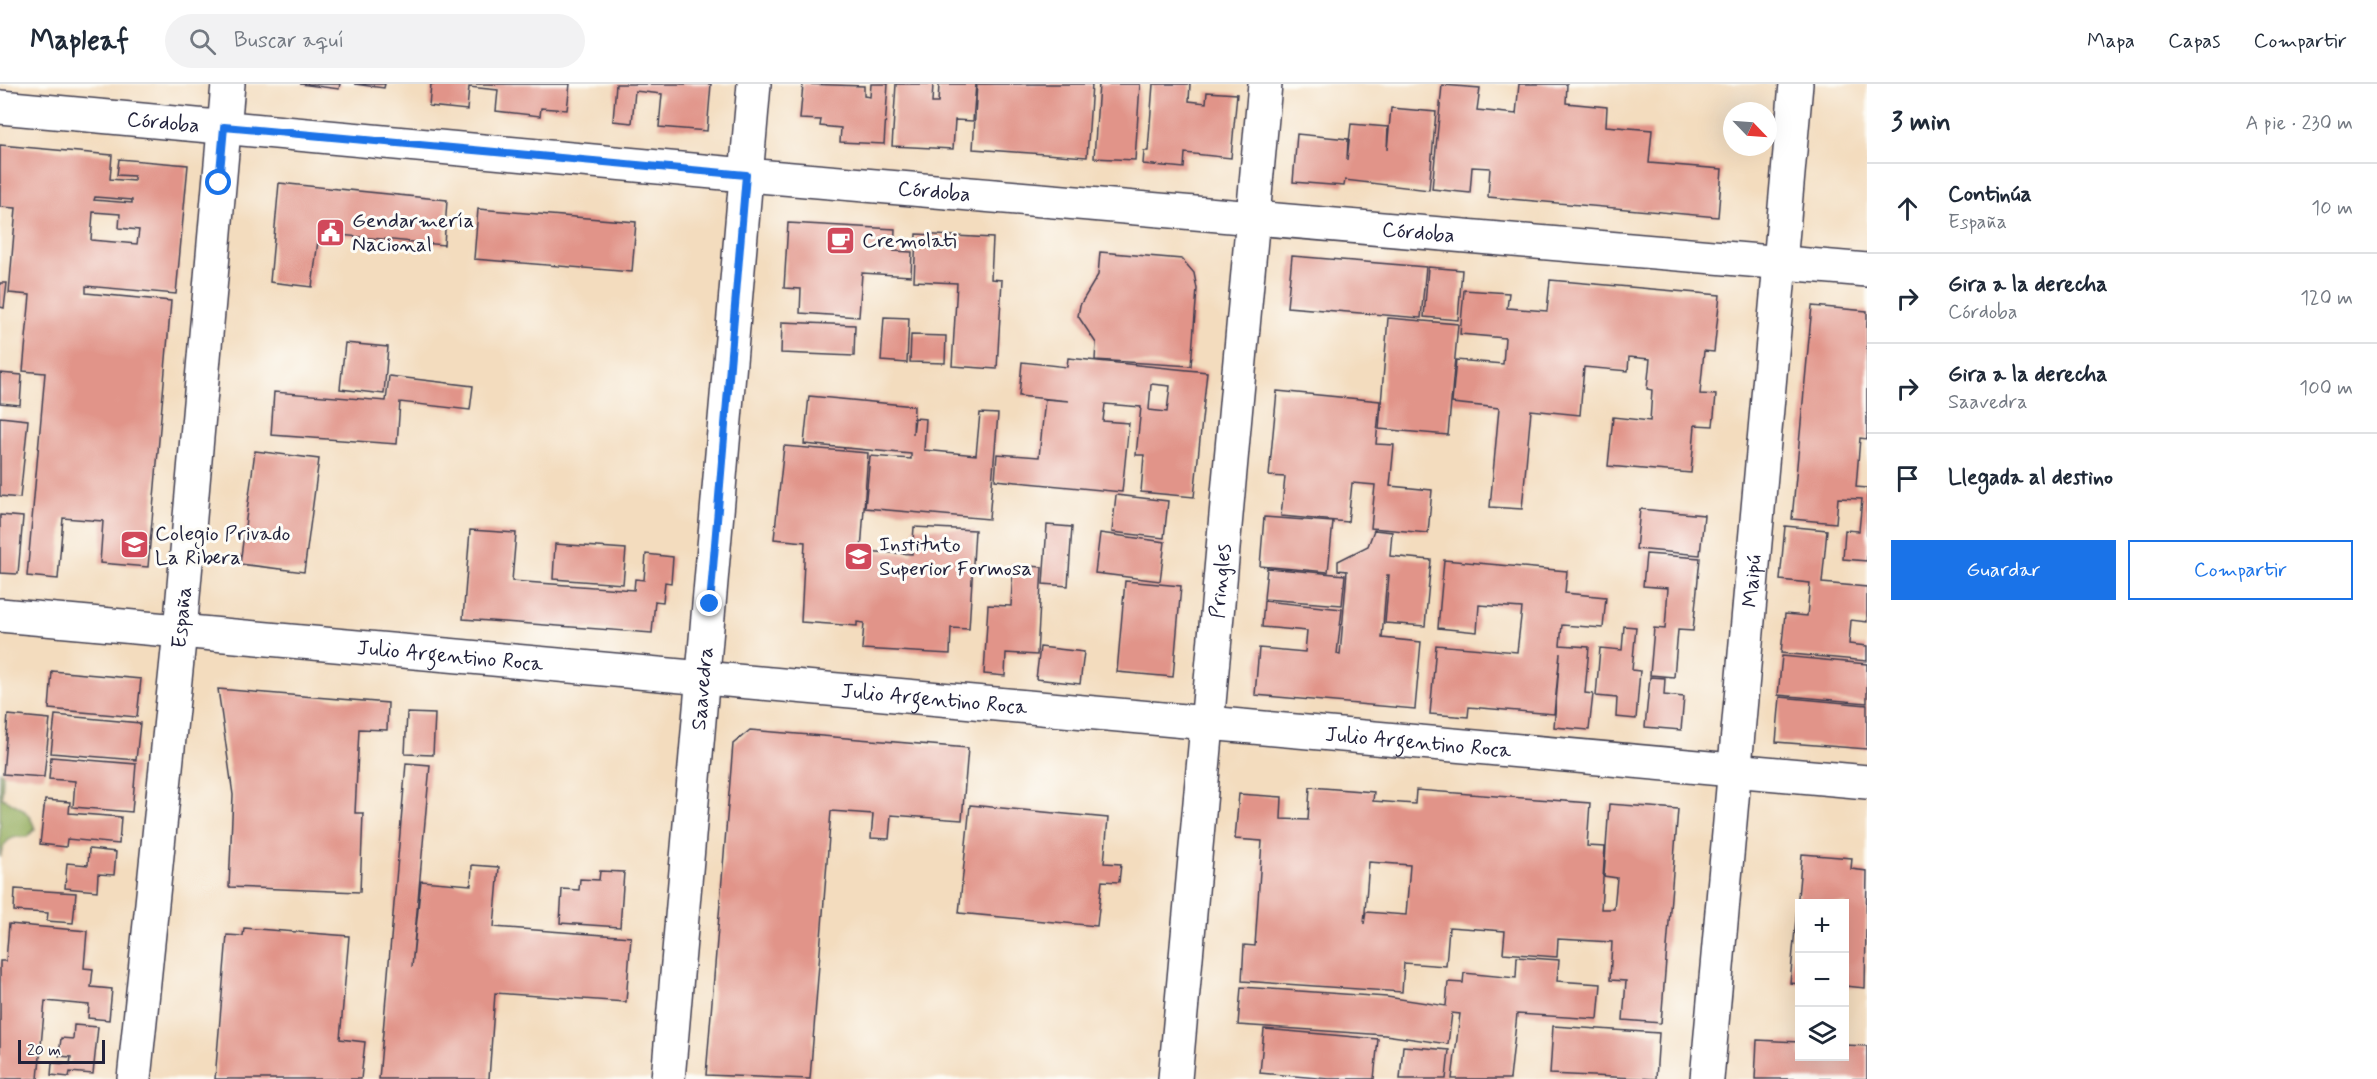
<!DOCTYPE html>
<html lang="es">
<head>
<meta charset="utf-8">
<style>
  body { margin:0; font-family:Mynerve,sans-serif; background:#f2f2f3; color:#1f2937 }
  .controls { position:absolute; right:18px; bottom:18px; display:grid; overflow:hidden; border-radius:0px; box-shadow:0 6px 24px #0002 }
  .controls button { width:54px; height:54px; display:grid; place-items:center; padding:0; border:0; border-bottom:2px solid #e0e1e3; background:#fff; color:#1f2937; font:30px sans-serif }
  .compass { position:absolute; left:1723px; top:18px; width:54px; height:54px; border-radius:50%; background:#fff; box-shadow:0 6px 24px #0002; rotate:115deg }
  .scale { position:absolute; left:18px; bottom:15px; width:87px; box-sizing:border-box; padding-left:6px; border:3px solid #22223b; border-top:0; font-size:16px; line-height:21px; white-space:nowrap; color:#22223b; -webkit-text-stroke:4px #fdfcf7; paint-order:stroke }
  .stop { position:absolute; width:18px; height:18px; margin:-14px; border:4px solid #1a73e8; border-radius:50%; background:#fff }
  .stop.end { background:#1a73e8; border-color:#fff; box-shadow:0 2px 6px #0008 }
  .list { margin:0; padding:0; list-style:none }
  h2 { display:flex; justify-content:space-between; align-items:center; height:78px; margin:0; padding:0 24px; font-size:26px }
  h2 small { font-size:20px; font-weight:400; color:#747a83 }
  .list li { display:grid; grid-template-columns:39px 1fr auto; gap:18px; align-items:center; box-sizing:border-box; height:90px; padding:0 24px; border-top:2px solid #e0e1e3 }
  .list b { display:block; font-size:22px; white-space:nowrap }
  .list p { margin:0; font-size:20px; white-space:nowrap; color:#747a83 }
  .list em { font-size:20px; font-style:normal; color:#747a83 }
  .actions { display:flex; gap:12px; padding:18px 24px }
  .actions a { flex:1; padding:14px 0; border:2px solid #1a73e8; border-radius:0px; text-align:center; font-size:21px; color:#1a73e8 }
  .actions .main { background:#1a73e8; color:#fff }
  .icon { flex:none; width:33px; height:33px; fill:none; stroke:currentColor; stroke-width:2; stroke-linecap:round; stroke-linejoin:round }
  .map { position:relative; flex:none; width:1867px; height:995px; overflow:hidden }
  header { display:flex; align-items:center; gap:36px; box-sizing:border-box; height:84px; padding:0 30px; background:#fff; border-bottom:2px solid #e0e1e3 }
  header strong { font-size:28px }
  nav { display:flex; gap:33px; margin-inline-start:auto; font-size:21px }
  .search { width:420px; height:54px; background:#f2f2f3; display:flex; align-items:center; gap:15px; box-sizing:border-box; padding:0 21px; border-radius:33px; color:#747a83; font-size:22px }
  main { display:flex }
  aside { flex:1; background:#fff }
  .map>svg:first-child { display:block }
  .forest { fill:#94ad5f; stroke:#5b684d; stroke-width:1.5 }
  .building { fill:#e19489; fill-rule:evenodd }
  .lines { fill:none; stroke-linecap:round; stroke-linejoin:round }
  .minor-casing { stroke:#413e4f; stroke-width:36 }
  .minor { stroke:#fff; stroke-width:33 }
  .route { stroke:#1a73e8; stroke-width:8 }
  .labels { text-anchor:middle; stroke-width:6; stroke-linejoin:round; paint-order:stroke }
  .street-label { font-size:21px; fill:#22223b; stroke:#fdfcf7 }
  .poi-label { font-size:21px; fill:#22223b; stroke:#fdfcf7; text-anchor:start }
</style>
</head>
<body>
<header>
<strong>Mapleaf</strong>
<div class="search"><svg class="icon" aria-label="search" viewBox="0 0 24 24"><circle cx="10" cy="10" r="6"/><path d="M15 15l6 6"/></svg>Buscar aquí</div>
<nav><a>Mapa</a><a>Capas</a><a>Compartir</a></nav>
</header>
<main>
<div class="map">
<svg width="1867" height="995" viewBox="0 0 1867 995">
  <rect width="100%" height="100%" fill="#fdfcf7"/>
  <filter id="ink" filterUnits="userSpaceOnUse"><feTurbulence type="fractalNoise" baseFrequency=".0167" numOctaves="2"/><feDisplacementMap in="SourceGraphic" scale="12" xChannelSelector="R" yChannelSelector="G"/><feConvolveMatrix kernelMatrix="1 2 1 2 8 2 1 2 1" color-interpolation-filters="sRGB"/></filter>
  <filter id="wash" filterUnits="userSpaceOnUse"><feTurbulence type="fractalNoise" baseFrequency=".008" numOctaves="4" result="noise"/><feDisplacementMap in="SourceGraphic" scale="24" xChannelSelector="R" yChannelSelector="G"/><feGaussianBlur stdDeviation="1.35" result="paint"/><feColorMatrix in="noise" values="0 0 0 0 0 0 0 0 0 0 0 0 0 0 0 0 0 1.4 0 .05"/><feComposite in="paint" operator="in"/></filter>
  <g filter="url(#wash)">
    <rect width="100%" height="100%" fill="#f3dcbe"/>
    <!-- forest -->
    <path class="forest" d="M0,687L3,690L2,714C19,722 29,726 35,745L27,753C10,751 4,757 0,773Z"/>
    <g id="blocks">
      <!-- building -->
      <g class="building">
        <polygon points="300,0 340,0 339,5"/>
        <polygon points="354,0 385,0 384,4"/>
        <polygon points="431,0 570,0 567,26 541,24 540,32 496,27 498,6 469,3 467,26 429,22"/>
        <polygon points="616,0 711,0 707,47 659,43 662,10 635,7 632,39 613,37"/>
        <polygon points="803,0 864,2 864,12 870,13 871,0 888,0 884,60 840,58 841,44 820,42 821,36 800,35"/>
        <polygon points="896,0 933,0 932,19 938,19 939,0 976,0 973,37 955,36 953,65 892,62"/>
        <polygon points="977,0 1092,0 1087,73 973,65"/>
        <polygon points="1099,0 1140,0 1135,76 1094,74"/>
        <polygon points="1153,0 1190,0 1189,17 1206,19 1207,8 1237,10 1231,74 1185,69 1184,84 1143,80 1144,67 1148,67"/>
        <polygon points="1519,0 1567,0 1566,19 1607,23 1606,42 1652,46 1649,79 1722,85 1718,133 1488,113 1490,84 1472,83 1470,109 1432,105 1442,1 1480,4 1477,26 1516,30"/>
        <polygon points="1391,24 1436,28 1429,106 1345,96 1344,102 1293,98 1297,50 1348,55 1347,76 1351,40 1388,43 1387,66"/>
        <path d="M0,61L112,71L110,95L134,97V92L117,91L119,75L188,81L176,210L86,202V209L171,217L148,483L100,479L103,437L63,434L58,495L27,492L45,289L23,287L30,211L9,209L16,124L0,123ZM95,113L132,116V119L94,116ZM93,128L120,130L119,144L139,146L137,160L91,156Z"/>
        <polygon points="279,99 447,116 444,161 319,149 312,203 270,198"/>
        <polygon points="478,125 636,138 632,188 474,175"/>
        <polygon points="788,139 895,145 894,167 912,168 911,192 862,189 859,233 800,229 801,205 784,204"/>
        <polygon points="916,150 993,154 991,195 1002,196 997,285 952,282 957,199 914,197"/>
        <polygon points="1100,168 1182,175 1194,189 1197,205 1191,282 1095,276 1096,259 1078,232 1080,221 1098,191"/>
        <polygon points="1292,172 1426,183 1421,234 1287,223"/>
        <polygon points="1428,183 1462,186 1458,236 1424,233"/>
        <polygon points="1550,196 1720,211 1714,268 1704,267 1700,310 1716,311 1713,342 1695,341 1691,389 1608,382 1613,333 1650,337 1652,306 1647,305 1650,275 1629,273 1628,287 1584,283 1580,331 1531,326 1522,425 1490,423 1499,324 1452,319 1456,276 1503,280 1505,254 1460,250 1464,206 1509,209 1507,224 1547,227"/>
        <polygon points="0,199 7,199 4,224 0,223"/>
        <polygon points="1812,222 1867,227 1867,355 1860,354 1856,403 1867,404 1867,477 1843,475 1845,446 1859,447 1862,415 1838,414 1836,439 1792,435"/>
        <polygon points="884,233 909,234 907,279 881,277"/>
        <polygon points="1388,234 1458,240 1448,351 1379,345"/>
        <polygon points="782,238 855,241 854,272 781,269"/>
        <polygon points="911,251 946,252 945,279 910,278"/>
        <polygon points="345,259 388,263 384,310 340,305"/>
        <path d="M1068,274L1207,288L1194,413L1141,408L1144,371H1136L1141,323L1105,320L1103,337L1129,339L1122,408L995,396L997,370L1039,373L1045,315L1069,317L1019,312L1022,278L1067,283ZM1151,300L1170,302L1167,328L1149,326Z"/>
        <polygon points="0,289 22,291 20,321 0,319"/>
        <polygon points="389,292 473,302 470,326 400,318 397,360 271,351 274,308 386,317"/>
        <polygon points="1277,307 1380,317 1376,360 1394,361 1390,402 1432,406 1428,449 1371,444 1375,401 1352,399 1348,438 1281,432 1285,393 1269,392"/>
        <polygon points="809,312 914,322 913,350 915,334 926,335 924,366 976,371 980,329 998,330 989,435 865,424 870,372 911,375 911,370 804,360"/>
        <polygon points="0,333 28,336 20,414 0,412"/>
        <polygon points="784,362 868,369 861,467 912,470 914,443 975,446 969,545 951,544 950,570 862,565 864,539 857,538 857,542 801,538 805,458 774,455"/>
        <polygon points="255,367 319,375 304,488 240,480"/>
        <polygon points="1116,411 1168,417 1164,454 1112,448"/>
        <polygon points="1640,425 1704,431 1700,471 1636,465"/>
        <polygon points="0,431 23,433 18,490 0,489"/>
        <polygon points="1264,433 1333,438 1328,488 1260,482"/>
        <polygon points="1047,441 1072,443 1068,502 1043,500"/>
        <polygon points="1785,442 1827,446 1822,499 1867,503 1867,538 1851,536 1849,560 1867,562 1867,577 1781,569 1785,530 1807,532 1810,499 1780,496"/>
        <polygon points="470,446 516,449 512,497 634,506 635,495 644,496 646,470 673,473 671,499 665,498 663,518 655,517 652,549 463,535"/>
        <polygon points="1374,446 1392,448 1390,472 1431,476 1425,542 1385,539 1389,491 1387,491 1382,554 1421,558 1415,625 1255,611 1259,564 1305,568 1307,547 1262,543 1264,517 1342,525 1337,570 1340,571 1347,487 1338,486 1338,477 1368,462"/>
        <polygon points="1100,449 1165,458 1160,497 1095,489"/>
        <polygon points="555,460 626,465 623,500 553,495"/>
        <polygon points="1646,470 1700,474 1693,547 1678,546 1674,593 1650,591 1654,544 1665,545 1668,504 1643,502"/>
        <polygon points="1444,476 1567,487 1565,509 1606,513 1603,544 1562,541 1560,561 1589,563 1585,609 1593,610 1589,646 1554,643 1560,569 1554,630 1469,623 1468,633 1430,630 1436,561 1517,568 1522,524 1479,521 1477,548 1438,544"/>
        <polygon points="1013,481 1042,483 1037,571 1006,569 1005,592 984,590 988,521 1011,522"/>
        <polygon points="1267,484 1345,491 1342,521 1264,515"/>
        <polygon points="1125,497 1181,502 1173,593 1117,588"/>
        <polygon points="1624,542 1636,543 1632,586 1640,587 1636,635 1616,633 1617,614 1596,612 1600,564 1622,566"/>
        <polygon points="1040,563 1084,568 1080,600 1036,595"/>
        <polygon points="1782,572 1867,580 1867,619 1778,611"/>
        <polygon points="52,587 141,595 137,633 49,625"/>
        <polygon points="1650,593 1665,594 1664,611 1684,613 1681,646 1645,643"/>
        <polygon points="218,605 388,619 387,646 359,645 355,729 363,729 360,808 229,803 233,711"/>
        <polygon points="1780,613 1867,621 1867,665 1776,658"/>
        <polygon points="407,629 435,630 433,671 405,670"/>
        <polygon points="8,631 50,635 44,693 3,690"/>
        <polygon points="55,631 140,639 136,676 51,669"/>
        <polygon points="750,646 968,664 962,736 891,731 889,755 871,754 873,730 831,727 810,995 706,991 733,660"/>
        <polygon points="51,673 136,680 132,728 73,723 75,697 49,695"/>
        <polygon points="406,679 430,681 412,883 421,797 471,801 472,781 499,783 494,843 631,853 626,918 495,909 489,995 379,995"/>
        <path d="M1310,703L1374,708L1373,717L1415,720L1416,706L1590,719L1587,762L1605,763L1601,825H1614L1617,794L1604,792L1609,720L1678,725L1661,939L1623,936L1626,897L1610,896L1612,858L1558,855L1557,873L1503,869L1505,847L1449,843L1446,882L1404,879L1402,908L1242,897L1244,861L1255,862L1262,757L1235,755L1239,710L1282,713L1281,735L1308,736ZM1369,778L1410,781L1406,831L1366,828L1364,840Z"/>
        <polygon points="45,716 70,718 69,729 121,733 119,760 67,755 66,763 40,760"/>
        <polygon points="970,721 1108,734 1104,779 1121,780 1119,798 1102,797 1097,842 959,829"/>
        <polygon points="89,765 116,768 114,791 98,790 97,807 65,804 67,779 88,781"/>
        <polygon points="1802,770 1852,774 1851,785 1867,787 1865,904 1845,902 1845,819 1800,820 1800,900 1790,899"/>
        <polygon points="600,787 624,788 620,843 560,839 562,805 579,806 580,795 599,796"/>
        <polygon points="15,805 76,809 73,839 47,837 48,829 14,827"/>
        <polygon points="9,840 87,847 84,884 93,885 91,903 112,905 109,936 88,934 89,921 45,917 38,995 0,995 0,877 6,877"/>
        <polygon points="244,844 349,852 340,955 365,958 361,995 215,995 227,851 243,852"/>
        <polygon points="1517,873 1559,876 1557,897 1601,900 1598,935 1517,930 1510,995 1452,995 1460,930 1452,929 1448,960 1385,951 1238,941 1241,903 1387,913 1446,922 1448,898 1463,899 1464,889 1516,894"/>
        <polygon points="74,941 98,943 93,990 70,988 69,993 51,991 52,979 70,980 71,973 59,972 61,954 73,955"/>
        <polygon points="1553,942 1659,949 1656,995 1550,990"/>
        <polygon points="1264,945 1378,955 1374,995 1329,995 1260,989"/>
        <polygon points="1757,956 1800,958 1800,972 1844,972 1845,961 1867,962 1867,995 1755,995"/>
        <polygon points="1403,962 1449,966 1446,995 1400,995"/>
      </g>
    </g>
  </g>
  <g filter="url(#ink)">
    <use href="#blocks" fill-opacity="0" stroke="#413e4f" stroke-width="1.5"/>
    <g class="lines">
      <defs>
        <g id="minor">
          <path id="s1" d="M0,23L746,91L1867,186"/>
          <path id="s2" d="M0,531L1867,698"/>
          <path id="s3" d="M134,995L180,547L228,0"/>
          <path id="s4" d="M668,995L754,0"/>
          <path id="s5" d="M1175,995L1265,0"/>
          <path id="s6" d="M1707,995L1796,0"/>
        </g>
      </defs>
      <!-- minor casing -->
      <use href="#minor" class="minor-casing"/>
      <!-- minor -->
      <use href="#minor" class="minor"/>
    </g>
  </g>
  <g class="lines" filter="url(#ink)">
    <!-- route -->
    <polyline class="route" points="219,99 224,43 746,91 710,520"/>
  </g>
  <!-- icons -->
  <defs>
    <symbol id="civic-square" viewBox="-11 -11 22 22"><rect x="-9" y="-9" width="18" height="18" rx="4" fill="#d1495b" stroke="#fdfcf7"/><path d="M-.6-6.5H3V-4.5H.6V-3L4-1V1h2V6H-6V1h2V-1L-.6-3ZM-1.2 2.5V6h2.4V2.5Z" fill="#fff"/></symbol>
    <symbol id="cafe-square" viewBox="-11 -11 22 22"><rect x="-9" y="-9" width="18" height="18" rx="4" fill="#d1495b" stroke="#fdfcf7"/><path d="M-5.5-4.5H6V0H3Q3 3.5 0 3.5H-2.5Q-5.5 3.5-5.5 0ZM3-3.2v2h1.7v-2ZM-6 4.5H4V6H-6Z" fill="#fff"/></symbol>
    <symbol id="school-square" viewBox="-11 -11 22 22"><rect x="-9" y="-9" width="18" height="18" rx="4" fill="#d1495b" stroke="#fdfcf7"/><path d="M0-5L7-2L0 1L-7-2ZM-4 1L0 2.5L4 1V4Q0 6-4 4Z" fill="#fff"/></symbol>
    <symbol id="university-square" viewBox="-11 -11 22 22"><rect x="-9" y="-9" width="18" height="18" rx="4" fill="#d1495b" stroke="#fdfcf7"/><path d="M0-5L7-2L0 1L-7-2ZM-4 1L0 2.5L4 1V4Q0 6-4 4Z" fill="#fff"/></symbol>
  </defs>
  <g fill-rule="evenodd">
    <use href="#civic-square" x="314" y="132" width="33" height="33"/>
    <use href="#cafe-square" x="824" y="140" width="33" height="33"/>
    <use href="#school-square" x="118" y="444" width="33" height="33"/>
    <use href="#university-square" x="842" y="456" width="33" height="33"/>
  </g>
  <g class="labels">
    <!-- street labels -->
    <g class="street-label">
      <text dy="7" stroke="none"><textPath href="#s1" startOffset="164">Córdoba</textPath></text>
      <text dy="7" stroke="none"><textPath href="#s1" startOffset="938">Córdoba</textPath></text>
      <text dy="7" stroke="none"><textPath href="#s1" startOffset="1424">Córdoba</textPath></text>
      <text dy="7" stroke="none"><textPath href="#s6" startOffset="500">Maipú</textPath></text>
      <text dy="7" stroke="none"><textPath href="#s5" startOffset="500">Pringles</textPath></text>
      <text dy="7" stroke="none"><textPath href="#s3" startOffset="464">España</textPath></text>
      <text dy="7" stroke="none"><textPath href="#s2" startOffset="452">Julio Argentino Roca</textPath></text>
      <text dy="7" stroke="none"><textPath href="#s4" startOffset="392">Saavedra</textPath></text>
      <text dy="7" stroke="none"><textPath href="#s2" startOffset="938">Julio Argentino Roca</textPath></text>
      <text dy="7" stroke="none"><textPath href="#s2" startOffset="1424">Julio Argentino Roca</textPath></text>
    </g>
    <!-- poi labels -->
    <g class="poi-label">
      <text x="352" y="143">Gendarmería<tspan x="352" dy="24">Nacional</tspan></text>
      <text x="862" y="163">Cremolati</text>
      <text x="155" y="456">Colegio Privado<tspan x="155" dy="24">La Ribera</tspan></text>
      <text x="879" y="467">Instituto<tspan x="879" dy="24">Superior Formosa</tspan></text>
    </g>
  </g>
</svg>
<div class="controls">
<button>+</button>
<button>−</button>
<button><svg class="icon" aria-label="layers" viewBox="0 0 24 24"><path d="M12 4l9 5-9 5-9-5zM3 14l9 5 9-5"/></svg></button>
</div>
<svg class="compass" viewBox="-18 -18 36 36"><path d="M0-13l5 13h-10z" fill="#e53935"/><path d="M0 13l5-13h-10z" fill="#747a83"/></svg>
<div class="scale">20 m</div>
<div class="stop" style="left:219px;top:99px"></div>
<div class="stop end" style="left:710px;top:520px"></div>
</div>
<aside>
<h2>3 min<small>A pie · 230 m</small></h2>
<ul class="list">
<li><svg class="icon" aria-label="ahead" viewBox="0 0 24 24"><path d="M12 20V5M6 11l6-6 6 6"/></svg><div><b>Continúa</b><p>España</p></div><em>10 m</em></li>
<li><svg class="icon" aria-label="right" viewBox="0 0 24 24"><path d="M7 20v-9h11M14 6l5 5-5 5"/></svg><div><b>Gira a la derecha</b><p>Córdoba</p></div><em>120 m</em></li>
<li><svg class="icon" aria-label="right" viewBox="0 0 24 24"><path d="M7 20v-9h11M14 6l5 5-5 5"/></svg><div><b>Gira a la derecha</b><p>Saavedra</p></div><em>100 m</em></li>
<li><svg class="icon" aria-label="arrive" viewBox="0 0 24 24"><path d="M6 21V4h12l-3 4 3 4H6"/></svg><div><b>Llegada al destino</b></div></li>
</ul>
<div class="actions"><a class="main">Guardar</a><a>Compartir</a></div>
</aside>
</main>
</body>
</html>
